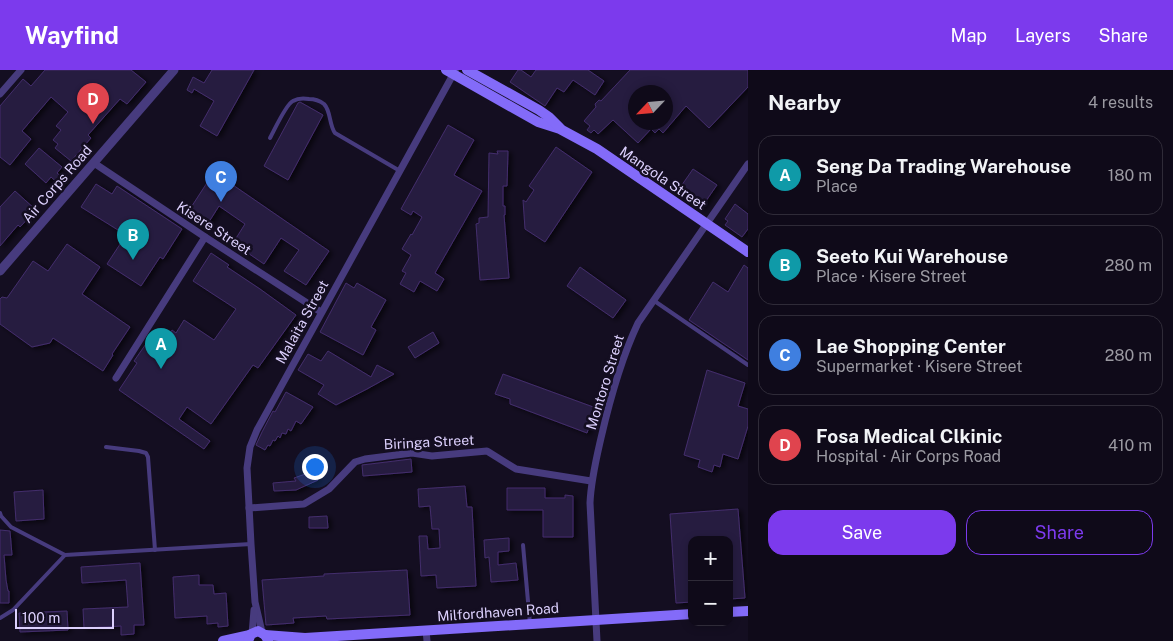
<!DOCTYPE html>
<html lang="en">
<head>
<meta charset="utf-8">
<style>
  body { margin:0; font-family:"Public Sans",sans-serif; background:#1d1826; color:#f1f3f6 }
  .controls { position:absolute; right:15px; bottom:15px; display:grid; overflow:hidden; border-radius:10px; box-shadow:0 2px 8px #0003 }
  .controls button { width:45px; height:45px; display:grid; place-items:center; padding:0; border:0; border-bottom:1px solid #2f2b38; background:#0f0a19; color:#f1f3f6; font:25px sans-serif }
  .compass { position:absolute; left:628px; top:15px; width:45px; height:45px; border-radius:50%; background:#0f0a19; box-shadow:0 2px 8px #0003; rotate:244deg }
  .scale { position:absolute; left:15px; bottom:12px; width:99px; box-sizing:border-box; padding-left:5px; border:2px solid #dcd0fd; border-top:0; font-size:14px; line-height:18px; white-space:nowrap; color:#dcd0fd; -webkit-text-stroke:4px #140e21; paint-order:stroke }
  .you { position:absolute; left:314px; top:396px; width:18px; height:18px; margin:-12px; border:4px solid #fff; border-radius:50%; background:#1a73e8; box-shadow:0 0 0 8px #1a73e833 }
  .badge { display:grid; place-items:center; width:32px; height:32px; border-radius:50%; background:#7c3aed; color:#fff; font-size:16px; font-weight:700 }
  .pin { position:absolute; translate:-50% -41px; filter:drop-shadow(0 1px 2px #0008) }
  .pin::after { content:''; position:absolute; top:26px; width:18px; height:15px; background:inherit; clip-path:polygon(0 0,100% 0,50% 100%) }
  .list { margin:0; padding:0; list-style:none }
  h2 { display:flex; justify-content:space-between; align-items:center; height:65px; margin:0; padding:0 20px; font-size:21px }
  h2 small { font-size:16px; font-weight:400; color:#9b9aa2 }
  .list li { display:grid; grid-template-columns:32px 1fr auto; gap:15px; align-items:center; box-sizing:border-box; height:80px; margin:0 10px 10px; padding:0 10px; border:1px solid #2f2b38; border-radius:15px }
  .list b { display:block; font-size:19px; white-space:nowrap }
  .list p { margin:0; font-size:16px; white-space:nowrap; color:#9b9aa2 }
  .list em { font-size:16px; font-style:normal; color:#9b9aa2 }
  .actions { display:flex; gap:10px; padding:15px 20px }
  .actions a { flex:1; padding:11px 0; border:1px solid #7c3aed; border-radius:15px; text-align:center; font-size:18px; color:#7c3aed }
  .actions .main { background:#7c3aed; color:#fff }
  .map { position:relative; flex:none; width:748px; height:571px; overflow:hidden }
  header { display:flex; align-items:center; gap:30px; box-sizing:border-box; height:70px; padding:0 25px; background:#7c3aed; color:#fff }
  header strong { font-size:24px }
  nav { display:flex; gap:28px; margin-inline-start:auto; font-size:18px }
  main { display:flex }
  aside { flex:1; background:#0f0a19 }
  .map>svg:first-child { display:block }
  .building { fill:#281b41; stroke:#432e6c; fill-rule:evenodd; filter:url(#shadow) }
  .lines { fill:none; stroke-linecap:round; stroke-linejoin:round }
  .service { stroke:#473b7e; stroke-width:4 }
  .minor { stroke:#473b7e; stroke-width:7 }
  .tertiary { stroke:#473b7e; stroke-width:9 }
  .secondary { stroke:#836bf9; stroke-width:10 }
  .labels { text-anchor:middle; stroke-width:5; stroke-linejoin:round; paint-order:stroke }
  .street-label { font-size:14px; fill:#dcd0fd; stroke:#140e21 }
</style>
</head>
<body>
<header>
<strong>Wayfind</strong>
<nav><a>Map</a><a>Layers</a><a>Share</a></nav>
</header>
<main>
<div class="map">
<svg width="748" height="571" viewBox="0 0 748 571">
  <defs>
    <filter id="shadow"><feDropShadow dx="3.5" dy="2" stdDeviation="2.5" flood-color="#0009"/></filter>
  </defs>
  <rect width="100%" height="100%" fill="#140e21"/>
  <!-- building -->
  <g class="building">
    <polygon points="45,0 131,0 146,12 127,34 120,29 88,65 91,68 71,91 55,78 58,74 53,70 61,60 56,56 68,42 51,27 22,61 31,69 10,95 0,87 0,36 23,9 31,16"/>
    <polygon points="212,0 254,0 217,66 200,56 214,31 194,19 192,23 187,20 193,7 204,13"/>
    <polygon points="518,0 521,0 531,7 536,0 588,0 604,11 595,25 573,10 564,22 557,18 545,36 510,12"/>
    <path d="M630,0H748V17L709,58L686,36L663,63L659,59L655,63L651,59L638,73L613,50L598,64L594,60L591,63L587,60L590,56L584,51L596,37L595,34L599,30L601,31ZM636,22H666V52H636Z"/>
    <polygon points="300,32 323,45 288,110 264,96 298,33"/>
    <polygon points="448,55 474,70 454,105 482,121 435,203 444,209 437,221 420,211 414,222 400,214 406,203 402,201 411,185 402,179 411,164 412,165 422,147 413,141 411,145 401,139"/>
    <polygon points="556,77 592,102 545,172 525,159 523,130 526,132 534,120 529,116"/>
    <polygon points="39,78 62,97 57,103 65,110 61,116 51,107 46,113 25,94"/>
    <polygon points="497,81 508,81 507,116 503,116 503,136 505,136 505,145 504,145 509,208 480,210 476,154 479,153 479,148 488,147 489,83 498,84"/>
    <polygon points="693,99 717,115 701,138 677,122"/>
    <polygon points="214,102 329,181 306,215 284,201 299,180 281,168 264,194 233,173 245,154 219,136 207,155 188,142"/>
    <polygon points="96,114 112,124 117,116 182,159 163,189 160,187 141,216 107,194 126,165 81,137"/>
    <polygon points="15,121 36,140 20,157 18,155 0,176 0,137"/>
    <polygon points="735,134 748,144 748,159 742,167 725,155 728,151 725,149"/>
    <polygon points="67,174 100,197 82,224 130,257 112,284 113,285 103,301 53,268 50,273 32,277 0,254 0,229 2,227 7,228 33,191 48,201"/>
    <polygon points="211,183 229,195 227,197 260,219 296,245 258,298 253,295 211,354 187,337 179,349 210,371 204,379 119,320 137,293 134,291 148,271 159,279 172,260 176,263 184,250 214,270 236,239 193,211"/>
    <polygon points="744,195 748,198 748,290 689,250 713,212 728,222"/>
    <polygon points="580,197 626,230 613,248 567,216"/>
    <polygon points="346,213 354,218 357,213 386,230 371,257 376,260 363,285 320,262"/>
    <polygon points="433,262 439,273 415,288 408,277"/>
    <polygon points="328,281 371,307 377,295 394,304 367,319 336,335 318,324 324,315 298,300 308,284 321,291"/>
    <polygon points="707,300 745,313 738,336 748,339 748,356 738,389 723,384 720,397 714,395 712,402 698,397 700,390 684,385"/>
    <polygon points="503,304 596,338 587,363 510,334 510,329 495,324"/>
    <polygon points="286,322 313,337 301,354 296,351 291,361 288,359 286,364 282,363 280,368 278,366 275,371 273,370 270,376 268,375 265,380 256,375 262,362 273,341 275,342"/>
    <polygon points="411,389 412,402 363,406 362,395"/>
    <polygon points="314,401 318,410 296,420 274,421 273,413 296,411 294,408"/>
    <polygon points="465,416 467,437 472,437 476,516 437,518 436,505 421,506 419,466 427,466 428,479 440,478 439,459 432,459 430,436 419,437 418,419"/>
    <polygon points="507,418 545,418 545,428 565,428 565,425 573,426 573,467 543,467 543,440 507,440"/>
    <polygon points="43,420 44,449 16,451 14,422"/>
    <polygon points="738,439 745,528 729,529 729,470 692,470 692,532 676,533 670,444"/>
    <polygon points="327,446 328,458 309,458 309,447"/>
    <polygon points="0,460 10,461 12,485 4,485 6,510 8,521 9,521 9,533 0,533"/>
    <polygon points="509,468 509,481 498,482 498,495 516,493 518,510 491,512 489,487 485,488 484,470"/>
    <polygon points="140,493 144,555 134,555 134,564 121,565 121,556 84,558 83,539 128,537 126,510 82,513 81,497"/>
    <polygon points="407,500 410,545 327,549 326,546 293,548 294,553 266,555 262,510 324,506 324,504"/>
    <polygon points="199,505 199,515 213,515 214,524 226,523 228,556 218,557 218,553 207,554 207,546 175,548 173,507"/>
    <polygon points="67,541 68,560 20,562 19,543"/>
  </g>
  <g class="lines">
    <!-- service -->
    <g class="service">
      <path d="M270,68C275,59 286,34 293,31C298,28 304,28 309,29C314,29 320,31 324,34C331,41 329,55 335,63L400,101"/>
      <polyline points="653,230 748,295"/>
      <polyline points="106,377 139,381 146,383 148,387 155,480"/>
      <polyline points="0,443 1,446 11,457 65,485 251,474"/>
      <polyline points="523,475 530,554"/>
      <polyline points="0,548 13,540 65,485"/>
    </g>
    <!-- minor -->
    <g class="minor">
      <polyline points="0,24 21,0"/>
      <polyline points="94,93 205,167 321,242"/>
      <polyline points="116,308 205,167"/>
      <polyline points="249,438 304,434 329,419 355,392 365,389 412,383 432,386 487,381 516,399 591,411"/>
      <polyline points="426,560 427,571"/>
      <polyline points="262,562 255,532 251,474 247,398 250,377 257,360 455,1"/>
      <polyline points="252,564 254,540"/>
      <path d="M597,571L590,433C591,410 596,390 601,368C610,329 621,289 638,253L748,94"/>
    </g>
    <!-- tertiary -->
    <polyline class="tertiary" points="0,201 174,0"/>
    <!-- secondary -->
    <g class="secondary">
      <polyline points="446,0 538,52 560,59 597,79 748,182"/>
      <polyline points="467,0 539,40 549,47 560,58"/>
      <polyline points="729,542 748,541"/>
      <polyline points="265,565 305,568 692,544"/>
      <polyline points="223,571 250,565"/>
      <polyline points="248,571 251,564 258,561 265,565 268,570"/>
    </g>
  </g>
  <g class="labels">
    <!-- street labels -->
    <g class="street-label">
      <text transform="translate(663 108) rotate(34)" y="5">Mangola Street</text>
      <text transform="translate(57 114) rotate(-49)" y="5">Air Corps Road</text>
      <text transform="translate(214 158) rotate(33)" y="5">Kisere Street</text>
      <text transform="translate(302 252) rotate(-61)" y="5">Malaita Street</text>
      <text transform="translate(605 312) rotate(-73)" y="5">Montoro Street</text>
      <text transform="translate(429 372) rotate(-3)" y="5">Biringa Street</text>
      <text transform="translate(498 542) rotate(-4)" y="5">Milfordhaven Road</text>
    </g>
  </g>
</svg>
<div class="controls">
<button>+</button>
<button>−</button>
</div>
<svg class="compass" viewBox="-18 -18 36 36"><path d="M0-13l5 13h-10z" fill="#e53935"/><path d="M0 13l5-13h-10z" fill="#9b9aa2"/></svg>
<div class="scale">100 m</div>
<div class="you"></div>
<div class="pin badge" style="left:161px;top:299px;background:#0f9aa8">A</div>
<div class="pin badge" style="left:133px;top:190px;background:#0f9aa8">B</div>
<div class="pin badge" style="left:221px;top:132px;background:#3f7fe0">C</div>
<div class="pin badge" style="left:93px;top:54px;background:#e0444e">D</div>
</div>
<aside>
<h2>Nearby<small>4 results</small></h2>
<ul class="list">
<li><span class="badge" style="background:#0f9aa8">A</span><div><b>Seng Da Trading Warehouse</b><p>Place</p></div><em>180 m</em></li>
<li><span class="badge" style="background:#0f9aa8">B</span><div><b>Seeto Kui Warehouse</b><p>Place · Kisere Street</p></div><em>280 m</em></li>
<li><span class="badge" style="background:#3f7fe0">C</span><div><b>Lae Shopping Center</b><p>Supermarket · Kisere Street</p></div><em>280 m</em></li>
<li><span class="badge" style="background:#e0444e">D</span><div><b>Fosa Medical Clkinic</b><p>Hospital · Air Corps Road</p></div><em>410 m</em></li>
</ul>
<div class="actions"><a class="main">Save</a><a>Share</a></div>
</aside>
</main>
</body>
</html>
